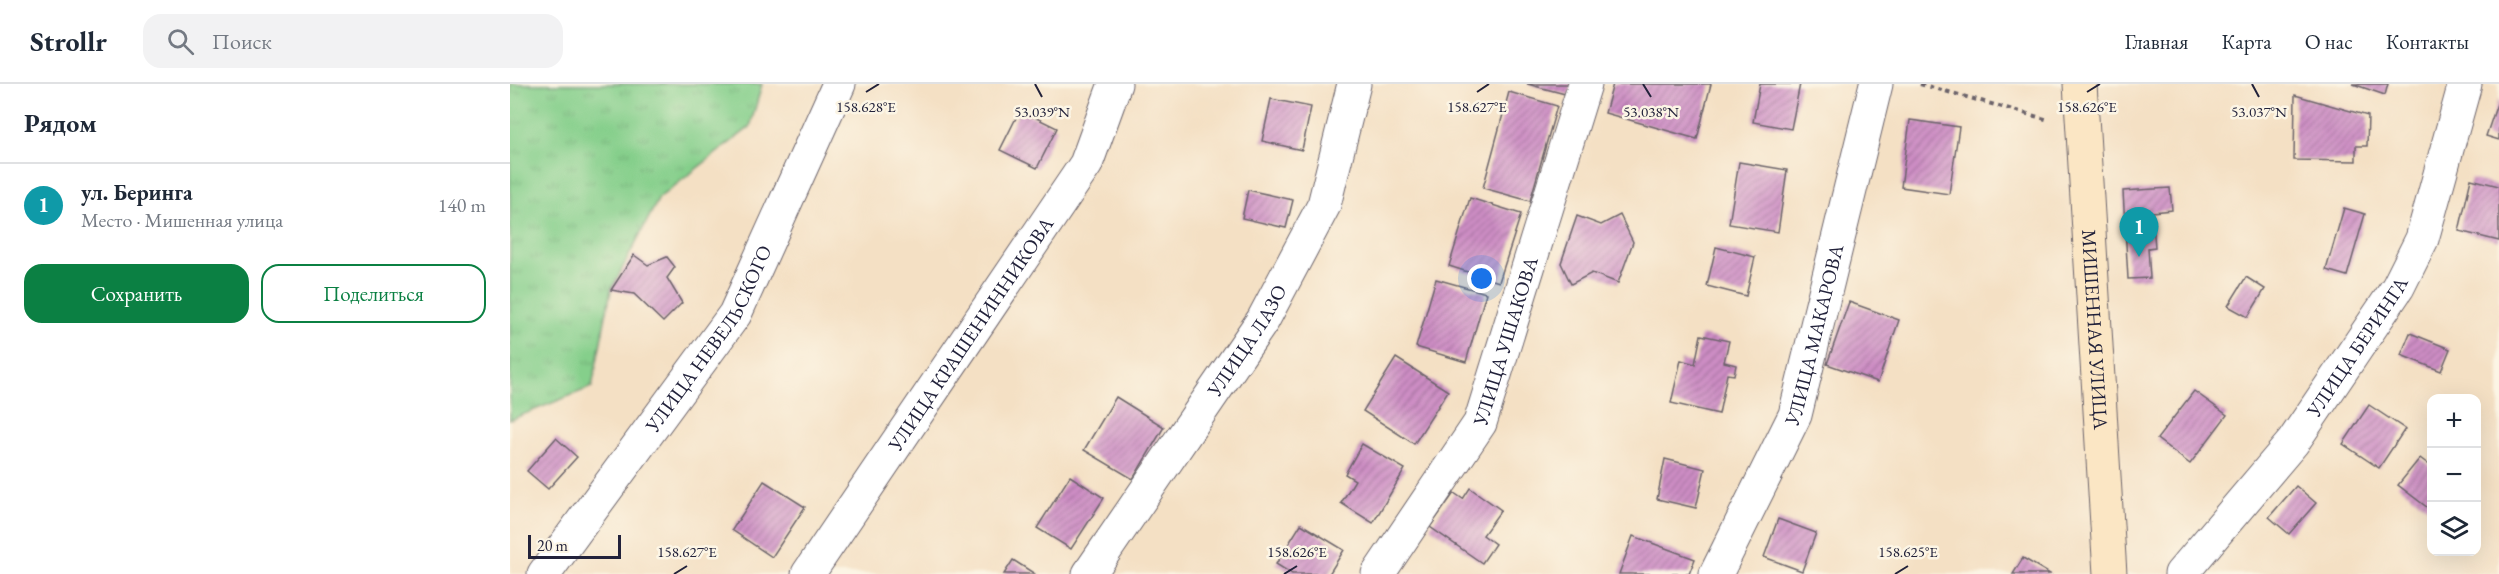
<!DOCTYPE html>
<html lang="ru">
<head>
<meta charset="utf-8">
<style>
  body { margin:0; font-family:"EB Garamond",serif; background:#f2f2f3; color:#1f2937 }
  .controls { position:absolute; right:18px; bottom:18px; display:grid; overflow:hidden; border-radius:12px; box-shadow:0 6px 24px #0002 }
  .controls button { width:54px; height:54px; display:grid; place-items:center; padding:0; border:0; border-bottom:2px solid #e0e1e3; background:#fff; color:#1f2937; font:30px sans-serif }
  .scale { position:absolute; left:18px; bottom:15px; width:93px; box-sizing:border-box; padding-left:6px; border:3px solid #22223b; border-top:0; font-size:16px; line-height:21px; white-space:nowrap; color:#22223b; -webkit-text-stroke:4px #fcf5e5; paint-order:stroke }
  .you { position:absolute; left:972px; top:195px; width:21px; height:21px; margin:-15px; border:4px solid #fff; border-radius:50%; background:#1a73e8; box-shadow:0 0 0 9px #1a73e833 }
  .badge { display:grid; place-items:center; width:39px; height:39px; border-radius:50%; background:#0b8043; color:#fff; font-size:20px; font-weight:700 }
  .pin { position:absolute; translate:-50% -50px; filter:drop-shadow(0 2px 3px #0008) }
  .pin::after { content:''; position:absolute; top:32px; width:21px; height:18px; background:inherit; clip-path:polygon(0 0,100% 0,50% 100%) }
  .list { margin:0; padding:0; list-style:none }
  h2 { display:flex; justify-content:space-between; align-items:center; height:78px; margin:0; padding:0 24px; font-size:26px }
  h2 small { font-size:20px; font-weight:400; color:#747a83 }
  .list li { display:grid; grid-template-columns:39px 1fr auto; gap:18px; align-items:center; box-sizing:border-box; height:84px; padding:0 24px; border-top:2px solid #e0e1e3 }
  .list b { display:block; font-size:22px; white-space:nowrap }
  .list p { margin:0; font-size:20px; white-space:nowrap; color:#747a83 }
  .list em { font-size:20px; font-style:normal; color:#747a83 }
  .actions { display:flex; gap:12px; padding:18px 24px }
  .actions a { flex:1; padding:14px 0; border:2px solid #0b8043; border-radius:18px; text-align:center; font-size:21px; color:#0b8043 }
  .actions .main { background:#0b8043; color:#fff }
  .icon { flex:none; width:33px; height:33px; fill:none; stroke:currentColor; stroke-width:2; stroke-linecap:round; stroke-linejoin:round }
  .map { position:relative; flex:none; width:1989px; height:490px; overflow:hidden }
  header { display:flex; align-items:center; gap:36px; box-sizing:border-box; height:84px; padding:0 30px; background:#fff; border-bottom:2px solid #e0e1e3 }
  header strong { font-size:28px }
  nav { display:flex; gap:33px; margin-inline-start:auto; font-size:21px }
  .search { width:420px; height:54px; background:#f2f2f3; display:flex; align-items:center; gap:15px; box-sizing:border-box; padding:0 21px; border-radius:18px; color:#747a83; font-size:22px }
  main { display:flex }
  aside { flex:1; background:#fff }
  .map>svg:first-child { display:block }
  .grass { fill:url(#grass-tufts); stroke:#547863; stroke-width:1.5 }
  .building { fill:url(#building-hatch) }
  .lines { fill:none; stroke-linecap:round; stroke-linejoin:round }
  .street-casing { stroke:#6c646b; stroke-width:35 }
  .secondary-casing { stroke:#6c646b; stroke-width:35 }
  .path { stroke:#6c646b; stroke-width:4; stroke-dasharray:4.5 4.5; stroke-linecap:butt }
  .street { stroke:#fff; stroke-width:33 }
  .secondary { stroke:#fbe6c4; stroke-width:33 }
  .ticks { fill:none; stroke:#22223b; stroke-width:2 }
  .labels { text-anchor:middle; stroke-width:5; stroke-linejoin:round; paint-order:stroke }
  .street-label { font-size:20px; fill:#22223b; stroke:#fcf5e5 }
  .ticks-label { font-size:15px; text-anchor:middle; fill:#22223b; stroke:#fcf5e5; stroke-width:5; stroke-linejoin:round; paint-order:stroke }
</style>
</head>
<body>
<header>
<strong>Strollr</strong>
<div class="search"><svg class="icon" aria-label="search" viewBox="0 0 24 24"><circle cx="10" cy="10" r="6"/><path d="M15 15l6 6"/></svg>Поиск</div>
<nav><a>Главная</a><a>Карта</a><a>О нас</a><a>Контакты</a></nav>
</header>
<main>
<aside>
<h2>Рядом<small></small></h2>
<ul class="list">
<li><span class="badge" style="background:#0f9aa8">1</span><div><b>ул. Беринга</b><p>Место · Мишенная улица</p></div><em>140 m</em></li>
</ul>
<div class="actions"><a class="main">Сохранить</a><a>Поделиться</a></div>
</aside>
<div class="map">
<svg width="1989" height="490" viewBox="0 0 1989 490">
  <defs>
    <pattern id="grass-tufts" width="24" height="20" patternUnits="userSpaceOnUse" patternTransform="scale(1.5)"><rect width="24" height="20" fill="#85cf8b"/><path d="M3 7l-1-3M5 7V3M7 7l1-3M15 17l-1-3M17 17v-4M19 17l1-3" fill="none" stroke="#73b179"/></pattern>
    <pattern id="building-hatch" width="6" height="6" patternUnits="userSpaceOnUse" patternTransform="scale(1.5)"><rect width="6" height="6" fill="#cd8dc4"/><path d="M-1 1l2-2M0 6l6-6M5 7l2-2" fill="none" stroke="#a673a0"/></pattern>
  </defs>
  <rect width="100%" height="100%" fill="#fcf5e5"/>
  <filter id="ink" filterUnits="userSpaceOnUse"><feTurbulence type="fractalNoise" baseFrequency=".0167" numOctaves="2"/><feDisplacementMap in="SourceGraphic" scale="12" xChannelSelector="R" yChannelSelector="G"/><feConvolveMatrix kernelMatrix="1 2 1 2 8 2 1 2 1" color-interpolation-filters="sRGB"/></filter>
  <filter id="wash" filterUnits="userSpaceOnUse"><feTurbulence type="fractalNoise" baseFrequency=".008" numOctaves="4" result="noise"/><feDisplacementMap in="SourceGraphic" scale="24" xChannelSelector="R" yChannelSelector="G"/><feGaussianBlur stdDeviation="1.35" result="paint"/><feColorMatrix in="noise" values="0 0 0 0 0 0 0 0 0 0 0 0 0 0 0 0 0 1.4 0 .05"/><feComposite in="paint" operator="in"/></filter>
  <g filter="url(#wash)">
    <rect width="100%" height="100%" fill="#f4e0c4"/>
    <!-- grass -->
    <polygon class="grass" points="0,0 252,0 240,43 149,114 101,206 82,303 0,336"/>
    <g id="blocks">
      <!-- building -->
      <g class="building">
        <polygon points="1017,0 1061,0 1059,11"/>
        <polygon points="1103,0 1201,0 1187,55 1095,29"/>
        <polygon points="1250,0 1290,0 1281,45 1243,38"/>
        <polygon points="1843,0 1878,0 1875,11"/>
        <polygon points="999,8 1047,22 1020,117 973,104"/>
        <polygon points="1785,11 1858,32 1857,62 1846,62 1846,77 1784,76"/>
        <polygon points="1989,14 1989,56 1976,52"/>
        <polygon points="761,15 801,23 792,66 752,57"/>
        <polygon points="510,26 547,44 527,84 490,66"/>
        <polygon points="1400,36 1449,43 1439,110 1391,103"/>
        <polygon points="1229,78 1277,86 1268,148 1219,140"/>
        <polygon points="1961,95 1989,102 1989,157 1949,147"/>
        <polygon points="1660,104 1662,126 1642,128 1645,163 1638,164 1640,194 1618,195 1613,107"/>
        <polygon points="738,106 783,116 776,144 732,134"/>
        <polygon points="960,114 1011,130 989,198 939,182"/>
        <polygon points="1834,124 1855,130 1837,192 1816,186"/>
        <polygon points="1110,131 1123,158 1108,199 1082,189 1061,200 1051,179 1067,132 1091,141"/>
        <polygon points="1206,163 1245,173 1236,212 1197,202"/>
        <polygon points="124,171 138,181 157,173 165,183 157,194 172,219 153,238 124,210 101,206"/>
        <polygon points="1736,193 1755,205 1738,233 1718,222"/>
        <polygon points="926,195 976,209 956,278 906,263"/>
        <polygon points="1339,218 1389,236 1368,298 1317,280"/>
        <polygon points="1900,249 1940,265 1931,287 1891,271"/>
        <polygon points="1191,251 1219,257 1214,278 1226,281 1224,291 1217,290 1209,330 1161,319 1171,276 1185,280"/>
        <polygon points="886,274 938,307 904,360 853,327"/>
        <polygon points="1684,307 1717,331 1680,380 1647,355"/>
        <polygon points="606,313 654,343 623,395 574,366"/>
        <polygon points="1859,321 1895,345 1869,384 1833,360"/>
        <polygon points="46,354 67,373 38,405 17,387"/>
        <polygon points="852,360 895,385 863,439 831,419 845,396 835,390"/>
        <polygon points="1910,374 1922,383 1922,427 1888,401"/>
        <polygon points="1155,375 1195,385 1186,424 1147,415"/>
        <polygon points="560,392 594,414 561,465 527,444"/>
        <polygon points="254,397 295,423 262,473 222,446"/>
        <polygon points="1786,402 1806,419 1779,450 1759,433"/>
        <polygon points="960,404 991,426 973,451 985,460 972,479 920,443 944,409 953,415"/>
        <polygon points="1268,435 1306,449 1292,487 1254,473"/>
        <polygon points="791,440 834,466 819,490 782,490 766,480"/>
        <polygon points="1123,452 1185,475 1179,490 1109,490"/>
        <polygon points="1513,474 1540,490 1503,490"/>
        <polygon points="503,476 525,490 494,490"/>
      </g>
    </g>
  </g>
  <g filter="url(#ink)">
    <use href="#blocks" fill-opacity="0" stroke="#6c646b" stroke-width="1.5"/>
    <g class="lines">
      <defs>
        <g id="street">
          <path id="s1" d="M34,490L225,230L329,0"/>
          <path id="s2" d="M298,490L576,80L605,0"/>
          <path id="s3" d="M579,490L753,236L814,121L844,0"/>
          <path id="s4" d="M868,490L970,339L1075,0"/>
          <path id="s5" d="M1206,490L1285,331L1366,0"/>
          <path id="s6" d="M1671,490L1783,358L1888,203L1912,155L1955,0"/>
        </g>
        <g id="secondary">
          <path id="s7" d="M1570,0L1600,490"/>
        </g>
      </defs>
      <!-- street casing -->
      <use href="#street" class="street-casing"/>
      <!-- secondary casing -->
      <use href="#secondary" class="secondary-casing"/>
      <!-- path -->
      <polyline class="path" points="1410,0 1539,36"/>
      <!-- street -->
      <use href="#street" class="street"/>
      <!-- secondary -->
      <use href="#secondary" class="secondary"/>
    </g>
  </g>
  <!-- ticks -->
  <path class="ticks" d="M525,0L532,13M1133,0L1141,13M1742,0L1749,13M356,8L369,0M967,8L979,0M1577,8L1590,0M164,490L177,482M774,490L787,482M1385,490L1398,482"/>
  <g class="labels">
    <!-- street labels -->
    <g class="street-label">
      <text dy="7" stroke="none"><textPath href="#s7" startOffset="246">МИШЕННАЯ УЛИЦА</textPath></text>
      <text dy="7" stroke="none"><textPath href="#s2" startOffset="290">УЛИЦА КРАШЕНИННИКОВА</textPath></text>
      <text dy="7" stroke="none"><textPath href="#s5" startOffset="260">УЛИЦА МАКАРОВА</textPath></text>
      <text dy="7" stroke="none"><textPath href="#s1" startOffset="288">УЛИЦА НЕВЕЛЬСКОГО</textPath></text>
      <text dy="7" stroke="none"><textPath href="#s3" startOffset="282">УЛИЦА ЛАЗО</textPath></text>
      <text dy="7" stroke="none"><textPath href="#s4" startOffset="268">УЛИЦА УШАКОВА</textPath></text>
      <text dy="7" stroke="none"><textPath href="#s6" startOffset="288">УЛИЦА БЕРИНГА</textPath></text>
    </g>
  </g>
  <g class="ticks-label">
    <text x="356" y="28">158.628°E</text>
    <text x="967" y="28">158.627°E</text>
    <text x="1577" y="28">158.626°E</text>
    <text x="532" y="33">53.039°N</text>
    <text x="1141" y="33">53.038°N</text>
    <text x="1749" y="33">53.037°N</text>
    <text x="177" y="473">158.627°E</text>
    <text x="787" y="473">158.626°E</text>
    <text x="1398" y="473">158.625°E</text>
  </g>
</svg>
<div class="controls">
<button>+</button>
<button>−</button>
<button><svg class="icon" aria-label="layers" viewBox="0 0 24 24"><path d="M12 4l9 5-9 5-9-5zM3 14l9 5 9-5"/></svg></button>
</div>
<div class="scale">20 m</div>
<div class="you"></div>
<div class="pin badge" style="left:1629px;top:173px;background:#0f9aa8">1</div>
</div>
</main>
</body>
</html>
